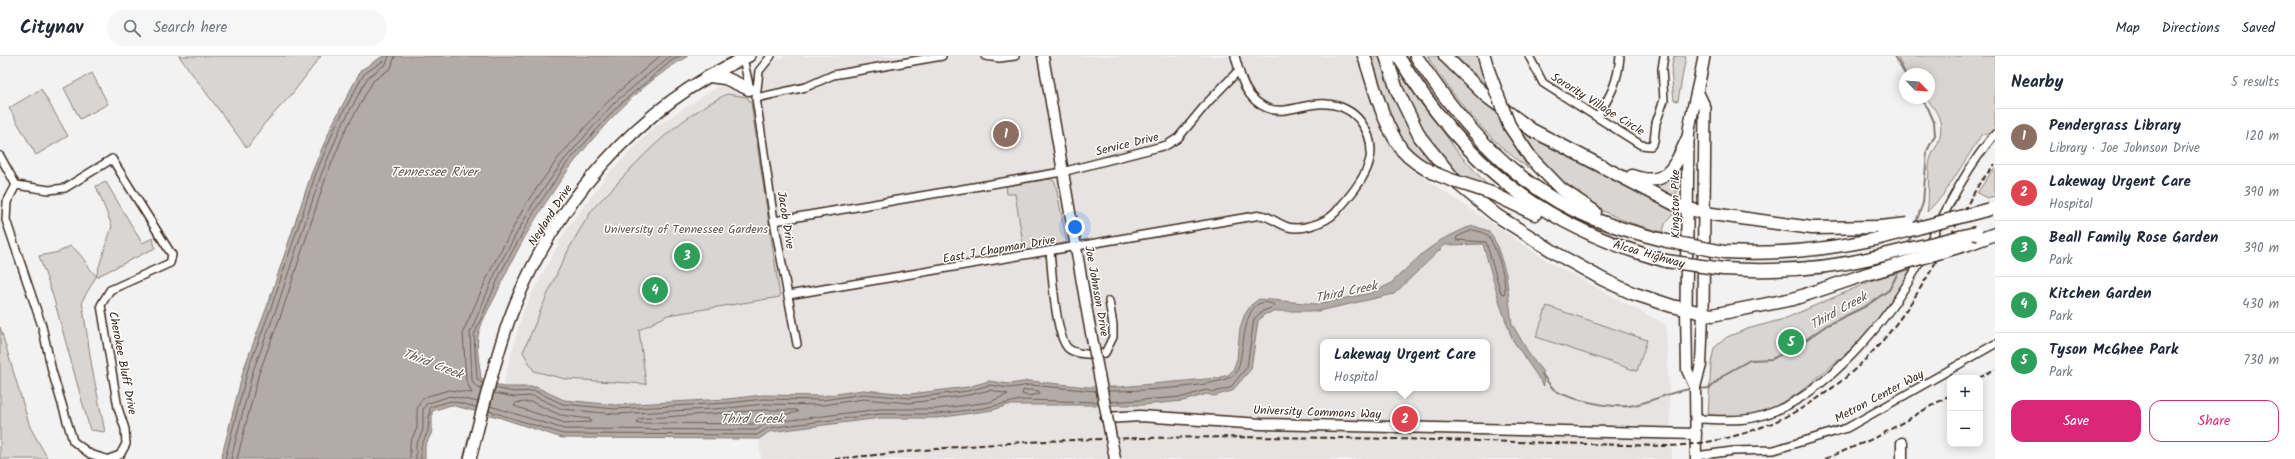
<!DOCTYPE html>
<html lang="en">
<head>
<meta charset="utf-8">
<style>
  body { margin:0; font-family:Kalam,sans-serif; background:#f6f6f7; color:#1f2937 }
  .controls { position:absolute; right:12px; bottom:12px; display:grid; overflow:hidden; border-radius:8px; box-shadow:0 2px 10px #0003 }
  .controls button { width:36px; height:36px; display:grid; place-items:center; padding:0; border:0; border-bottom:1px solid #e0e1e3; background:#fff; color:#1f2937; font:20px sans-serif }
  .compass { position:absolute; left:1899px; top:12px; width:36px; height:36px; border-radius:50%; background:#fff; box-shadow:0 2px 10px #0003; rotate:115deg }
  .you { position:absolute; left:1075px; top:171px; width:14px; height:14px; margin:-10px; border:3px solid #fff; border-radius:50%; background:#1a73e8; box-shadow:0 0 0 6px #1a73e833 }
  .badge { display:grid; place-items:center; width:26px; height:26px; border-radius:50%; background:#db2777; color:#fff; font-size:13px; font-weight:700 }
  .pin { position:absolute; translate:-50% -50%; border:2px solid #fff; box-shadow:0 1px 4px #0006 }
  .popup { position:absolute; left:1320px; top:283px; width:170px; height:52px; box-sizing:border-box; display:grid; place-content:center; border-radius:8px; background:#fff; filter:drop-shadow(0 1px 3px #0005); font-size:13px; white-space:nowrap; color:#747a83 }
  .popup b { font-size:15px; color:#1f2937 }
  .popup::after { content:''; position:absolute; left:50%; top:100%; margin-left:-8px; border:8px solid transparent; border-top-color:#fff }
  .list { margin:0; padding:0; list-style:none }
  h2 { display:flex; justify-content:space-between; align-items:center; height:52px; margin:0; padding:0 16px; font-size:17px }
  h2 small { font-size:13px; font-weight:400; color:#747a83 }
  .list li { display:grid; grid-template-columns:26px 1fr auto; gap:12px; align-items:center; box-sizing:border-box; height:56px; padding:0 16px; border-top:1px solid #e0e1e3 }
  .list b { display:block; font-size:15px; white-space:nowrap }
  .list p { margin:0; font-size:13px; white-space:nowrap; color:#747a83 }
  .list em { font-size:13px; font-style:normal; color:#747a83 }
  .actions { display:flex; gap:8px; padding:12px 16px }
  .actions a { flex:1; padding:9px 0; border:1px solid #db2777; border-radius:12px; text-align:center; font-size:14px; color:#db2777 }
  .actions .main { background:#db2777; color:#fff }
  .icon { flex:none; width:22px; height:22px; fill:none; stroke:currentColor; stroke-width:2; stroke-linecap:round; stroke-linejoin:round }
  .map { position:relative; flex:none; width:1995px; height:403px; overflow:hidden }
  header { display:flex; align-items:center; gap:24px; box-sizing:border-box; height:56px; padding:0 20px; background:#fff; border-bottom:1px solid #e0e1e3 }
  header strong { font-size:19px }
  nav { display:flex; gap:22px; margin-inline-start:auto; font-size:14px }
  .search { width:280px; height:36px; background:#f6f6f7; display:flex; align-items:center; gap:10px; box-sizing:border-box; padding:0 14px; border-radius:22px; color:#747a83; font-size:15px }
  main { display:flex }
  aside { flex:1; background:#fff }
  .map>svg:first-child { display:block }
  .built { fill:#e6e3e2; fill-rule:evenodd }
  .green { fill:#d8d5d2; stroke:#8a8078 }
  .water { fill:#b2aba7; stroke:#827770 }
  .lines { fill:none; stroke-linecap:round; stroke-linejoin:round }
  .shore { stroke:#6b5e55; stroke-width:1 }
  .stream { stroke:#827770; stroke-width:2 }
  .street-casing { stroke:#3b2a1e; stroke-width:10 }
  .secondary-casing { stroke:#3b2a1e; stroke-width:13 }
  .primary-casing { stroke:#3b2a1e; stroke-width:14 }
  .highway-casing { stroke:#3b2a1e; stroke-width:15 }
  .street { stroke:#fff; stroke-width:7 }
  .secondary { stroke:#fff; stroke-width:10 }
  .primary { stroke:#fff; stroke-width:11 }
  .highway { stroke:#fff; stroke-width:12 }
  .rail { stroke:#3b2a1e; stroke-width:2; stroke-dasharray:6 3; stroke-linecap:butt }
  .secondary-bridge-casing { stroke:#3b2a1e; stroke-width:13; stroke-linecap:butt }
  .highway-bridge-casing { stroke:#3b2a1e; stroke-width:15; stroke-linecap:butt }
  .secondary-bridge { stroke:#fff; stroke-width:10 }
  .highway-bridge { stroke:#fff; stroke-width:12 }
  .labels { text-anchor:middle; stroke-width:3; stroke-linejoin:round; paint-order:stroke }
  .street-label { font-size:12px; fill:#3b2a1e; stroke:#fff }
  .park-label { font-size:12px; fill:#62554b; stroke:#fff }
  .water-label { font-size:13px; font-style:italic; fill:#65574e; stroke:#fff }
</style>
</head>
<body>
<header>
<strong>Citynav</strong>
<div class="search"><svg class="icon" aria-label="search" viewBox="0 0 24 24"><circle cx="10" cy="10" r="6"/><path d="M15 15l6 6"/></svg>Search here</div>
<nav><a>Map</a><a>Directions</a><a>Saved</a></nav>
</header>
<main>
<div class="map">
<svg width="1995" height="403" viewBox="0 0 1995 403">
  <rect width="100%" height="100%" fill="#f3f2f2"/>
  <filter id="ink" filterUnits="userSpaceOnUse"><feTurbulence type="fractalNoise" baseFrequency=".025" numOctaves="2"/><feDisplacementMap in="SourceGraphic" scale="8" xChannelSelector="R" yChannelSelector="G"/><feConvolveMatrix kernelMatrix="1 2 1 2 8 2 1 2 1" color-interpolation-filters="sRGB"/></filter>
  <g filter="url(#ink)">
    <!-- built -->
    <path class="built" d="M786,0H1355L1381,73L1398,100L1411,113L1549,206L1666,269L1672,403H761L759,383L562,382L498,361L506,317L523,255L566,174L607,119L653,72L717,31ZM1323,286H1487V332H1323Z"/>
    <!-- green -->
    <g class="green">
      <polygon points="179,0 321,0 292,38 264,68 247,92"/>
      <polygon points="1369,0 1380,0 1443,119 1420,106 1403,88 1383,42"/>
      <polygon points="1391,0 1456,94 1491,133 1459,122 1417,71 1396,24"/>
      <path d="M1427,0H1439L1496,53L1528,112C1487,83 1454,42 1427,0Z"/>
      <polygon points="1455,0 1478,0 1488,30 1457,2"/>
      <polygon points="1673,0 1686,0 1678,45 1674,44 1671,16 1673,3 1675,1"/>
      <path d="M1897,0H1995V73L1992,77L1982,78L1944,138L1927,156C1930,139 1927,121 1930,104C1931,98 1936,92 1938,87C1945,68 1938,56 1926,42H1929V18H1906Z"/>
      <polygon points="92,17 108,48 80,63 64,32"/>
      <polygon points="41,33 68,80 36,99 9,52"/>
      <path d="M727,38L747,41L751,47L780,241L668,259L639,274L646,328L565,323L534,315L523,296C543,250 561,201 589,159C595,149 605,140 613,132C647,94 682,60 727,38Z"/>
      <path d="M1517,72L1571,102L1676,154L1677,160L1672,159L1665,168L1663,176C1621,167 1577,146 1548,114C1537,101 1528,86 1517,72Z"/>
      <polygon points="1995,111 1995,140 1987,142 1977,137"/>
      <polygon points="1677,113 1676,142 1647,128"/>
      <polygon points="1050,123 1055,126 1067,186 1028,196 1024,194 1015,138 1007,138 1006,130"/>
      <path d="M106,126L142,187L153,182L155,192L96,221L82,245L92,312L105,376L90,374L53,240L39,200L59,196L70,190C81,195 87,211 96,220L112,170L96,130Z"/>
      <polygon points="1913,213 1891,249 1855,290 1794,341 1766,356 1736,362 1708,359 1711,308 1714,292 1727,281 1747,273 1784,263 1878,222"/>
      <polygon points="1547,250 1647,284 1637,315 1536,281"/>
      <polygon points="0,271 30,371 48,403 0,403"/>
    </g>
    <!-- water -->
    <path class="water" d="M383,0H688C606,47 533,153 496,239C490,251 480,267 478,281C476,294 480,310 481,323L504,331H536L564,344L615,349L728,343L763,339L823,340L863,334L910,338L968,331L989,325L1009,328L1030,325L1088,331H1119L1218,322L1228,319L1233,314L1237,303L1240,272L1244,260L1251,249L1259,243L1316,248L1371,237L1390,228L1423,197L1441,184L1466,172L1474,170L1489,175L1496,187L1506,218L1512,268L1531,301L1543,316L1544,330L1512,283L1500,248L1483,188L1445,189L1394,238L1319,255H1278L1265,258L1258,265L1251,313L1232,335L1214,340L1207,338L1183,345L1142,349H1008L993,354L937,362H880L769,376L759,383L562,382L498,361L451,349L432,355V376L425,390V403H221L244,312L268,248L312,116L332,69L361,14Z"/>
    <g class="lines">
      <!-- shore -->
      <g class="shore">
        <path d="M1473,174C1479,175 1484,176 1488,180C1496,190 1508,227 1504,238L1501,237L1486,186L1456,184L1457,181Z"/>
        <polyline points="483,328 477,323 474,279 502,214 537,151 567,107 618,50 671,5 680,0"/>
        <polyline points="495,332 514,336 535,335 563,348 615,353 729,347 763,343 823,344 863,338 910,342 968,335 990,329 1009,332 1030,329 1096,335"/>
        <polyline points="481,333 475,330 472,324 470,277 498,211 533,148 564,104 614,47 670,0"/>
        <polygon points="1030,334 1039,335 1040,338 1028,340 1022,338 1023,335"/>
        <path d="M1108,335C1131,335 1221,332 1235,318C1247,304 1238,232 1275,249L1274,251L1263,255L1254,263L1247,311L1230,332L1214,336L1206,334L1183,341L1110,346"/>
        <polygon points="532,346 560,359 590,363 591,366 565,367 514,350 516,347"/>
        <polyline points="490,350 564,373 756,374 767,367 880,353 936,353 990,346 1008,338 990,334 969,339 910,347 863,343 823,349 764,348 729,352 615,358 562,353 534,340 514,341 494,337"/>
        <polygon points="764,354 796,354 798,356 765,362 754,368 639,367 637,366 639,363"/>
        <polyline points="489,355 563,378 757,379 768,372 880,358 937,358 984,352 1021,344 1098,346"/>
        <polyline points="225,403 248,313 272,249 316,117 335,71 364,18 383,5 384,0"/>
        <polyline points="231,403 253,315 277,251 321,119 340,73 368,21 386,8 389,0"/>
        <polyline points="237,403 259,317 283,253 326,121 345,75 373,25 391,12 395,0"/>
        <polyline points="410,403 410,387 417,372 417,353 421,344 428,340 449,334 472,337 466,324 463,276 493,209 527,146 559,101 610,43 660,0"/>
        <polyline points="416,403 416,389 423,374 423,354 426,348 450,340 478,346"/>
        <polyline points="421,403 421,390 428,375 430,351 451,345 476,351"/>
      </g>
      <!-- stream -->
      <g class="stream">
        <polyline points="1894,0 1905,18"/>
        <polyline points="1915,169 1923,147 1927,95 1935,79 1934,66 1928,52 1920,42"/>
        <polyline points="1908,188 1912,179"/>
        <path d="M1542,318C1546,323 1551,332 1556,335C1571,344 1612,352 1629,350C1651,347 1669,335 1691,333"/>
        <polyline points="1698,333 1710,332 1725,318 1750,304 1772,303 1797,290 1827,269 1866,250 1889,234 1900,213"/>
      </g>
      <defs>
        <g id="street">
          <polyline points="771,0 759,15 756,42 774,165 797,288"/>
          <polyline points="985,0 999,2 1015,0"/>
          <polyline points="1529,0 1543,27 1641,89 1651,90 1654,85 1656,67 1664,44 1662,13 1664,0"/>
          <polyline points="743,2 750,34"/>
          <polyline points="756,42 806,31 833,19 942,0"/>
          <path d="M1597,61C1611,39 1618,26 1620,0"/>
          <polyline points="0,100 16,129"/>
          <polyline points="16,129 49,134 65,132 112,103 172,199 170,207 110,234 101,249 118,352 125,373 126,388 120,399 109,403"/>
          <polyline points="16,129 7,146 6,164 42,270 52,315 73,385 90,398 106,403"/>
          <polyline points="774,165 1062,116 1167,89 1178,82 1208,46 1239,14"/>
          <path d="M1928,189C1948,150 1967,111 1995,78"/>
          <path d="M1050,195C1052,214 1055,283 1069,293C1077,299 1095,299 1105,297L1113,281V269L1109,245"/>
          <path d="M788,239L1261,159C1271,161 1274,165 1283,169C1297,177 1326,167 1336,156C1359,129 1386,100 1361,66C1353,55 1340,49 1327,48C1308,45 1286,60 1267,52C1244,42 1241,21 1235,0"/>
          <path d="M1696,363C1716,363 1737,366 1757,361C1825,344 1891,261 1922,202"/>
          <polyline points="1696,400 1733,395 1774,394 1847,372 1995,288"/>
        </g>
        <g id="secondary">
          <polyline points="1043,0 1088,261"/>
          <polyline points="1686,254 1687,314 1695,331"/>
          <polyline points="1106,362 1140,360 1261,368 1696,378"/>
          <polyline points="1696,403 1695,331 1701,309 1703,257"/>
          <polyline points="1902,403 1902,387"/>
        </g>
        <g id="primary">
          <polyline points="1698,37 1705,52 1703,257"/>
          <path d="M1686,254L1688,82C1691,54 1700,28 1704,0"/>
          <path d="M470,403C482,356 493,309 509,264C551,151 638,48 749,0"/>
        </g>
        <g id="highway">
          <path d="M1364,0C1375,32 1382,66 1402,94"/>
          <polyline points="1386,0 1397,34 1420,81 1457,127 1496,159 1559,199 1602,223 1632,237 1672,250 1712,259 1793,243 1867,218"/>
          <path d="M1398,0C1464,109 1543,171 1666,205"/>
          <path d="M1416,0C1460,67 1517,133 1594,163C1618,172 1643,179 1667,185"/>
          <polyline points="1445,0 1486,40 1532,74 1678,150 1705,157 1812,172 1880,171"/>
          <polyline points="1484,0 1488,14"/>
          <polyline points="709,20 725,22 749,33"/>
          <polyline points="1531,102 1561,133 1595,156"/>
          <path d="M1632,120C1668,133 1675,109 1688,82"/>
          <polyline points="1491,137 1535,158"/>
          <polyline points="1968,188 1995,178"/>
          <path d="M1724,196C1776,199 1825,194 1876,183"/>
          <path d="M1723,213C1774,216 1821,214 1871,202"/>
        </g>
      </defs>
      <!-- street casing -->
      <use href="#street" class="street-casing"/>
      <!-- secondary casing -->
      <use href="#secondary" class="secondary-casing"/>
      <!-- primary casing -->
      <use href="#primary" class="primary-casing"/>
      <!-- highway casing -->
      <use href="#highway" class="highway-casing"/>
      <!-- street -->
      <use href="#street" class="street"/>
      <!-- secondary -->
      <use href="#secondary" class="secondary"/>
      <!-- primary -->
      <use href="#primary" class="primary"/>
      <!-- highway -->
      <use href="#highway" class="highway"/>
      <!-- rail -->
      <g class="rail">
        <polyline points="1979,322 1995,313"/>
        <path d="M835,403C906,396 976,388 1047,385C1253,376 1458,385 1664,390C1756,388 1836,345 1892,273C1926,230 1952,175 1979,128L1995,108"/>
        <polyline points="1825,403 1877,381 1950,339"/>
      </g>
      <defs>
        <polyline id="secondary-bridge" points="1088,261 1115,403"/>
        <g id="highway-bridge">
          <polyline points="1488,14 1509,69 1531,102"/>
          <path d="M1402,94C1425,120 1460,126 1491,137"/>
          <polyline points="1880,171 1908,168"/>
          <polyline points="1876,183 1990,153"/>
          <polyline points="1667,185 1724,196"/>
          <polyline points="1871,202 1976,177"/>
          <polyline points="1666,205 1723,213"/>
          <polyline points="1867,218 1968,188"/>
        </g>
      </defs>
      <!-- secondary-bridge casing -->
      <use href="#secondary-bridge" class="secondary-bridge-casing"/>
      <!-- highway-bridge casing -->
      <use href="#highway-bridge" class="highway-bridge-casing"/>
      <!-- secondary-bridge -->
      <use href="#secondary-bridge" class="secondary-bridge"/>
      <!-- highway-bridge -->
      <use href="#highway-bridge" class="highway-bridge"/>
    </g>
  </g>
  <g class="labels">
    <!-- street labels -->
    <g class="street-label">
      <text transform="translate(1598 48) rotate(32)" y="4">Sorority Village Circle</text>
      <text transform="translate(1127 88) rotate(-14)" y="4">Service Drive</text>
      <text transform="translate(1675 148) rotate(-90)" y="4">Kingston Pike</text>
      <text transform="translate(550 159) rotate(-57)" y="4">Neyland Drive</text>
      <text transform="translate(786 164) rotate(81)" y="4">Jacob Drive</text>
      <text transform="translate(999 193) rotate(-10)" y="4">East J Chapman Drive</text>
      <text transform="translate(1649 198) rotate(16)" y="4">Alcoa Highway</text>
      <text transform="translate(1097 235) rotate(80)" y="4">Joe Johnson Drive</text>
      <text transform="translate(123 307) rotate(79)" y="4">Cherokee Bluff Drive</text>
      <text transform="translate(1879 340) rotate(-28)" y="4">Metron Center Way</text>
      <text transform="translate(1317 356) rotate(2)" y="4">University Commons Way</text>
    </g>
    <!-- park labels -->
    <g class="park-label">
      <text x="686" y="177">University of Tennessee Gardens</text>
    </g>
    <!-- water labels -->
    <g class="water-label">
      <text x="434" y="120">Tennessee River</text>
      <text transform="translate(1346 235) rotate(-12)" y="5">Third Creek</text>
      <text transform="translate(1838 254) rotate(-29)" y="5">Third Creek</text>
      <text transform="translate(433 307) rotate(21)" y="5">Third Creek</text>
      <text x="752" y="367">Third Creek</text>
    </g>
  </g>
</svg>
<div class="controls">
<button>+</button>
<button>−</button>
</div>
<svg class="compass" viewBox="-18 -18 36 36"><path d="M0-13l5 13h-10z" fill="#e53935"/><path d="M0 13l5-13h-10z" fill="#747a83"/></svg>
<div class="you"></div>
<div class="pin badge" style="left:1006px;top:78px;background:#8d6e63">1</div>
<div class="pin badge" style="left:1405px;top:363px;background:#e0444e">2</div>
<div class="popup"><b>Lakeway Urgent Care</b>Hospital</div>
<div class="pin badge" style="left:687px;top:200px;background:#2e9e5b">3</div>
<div class="pin badge" style="left:655px;top:234px;background:#2e9e5b">4</div>
<div class="pin badge" style="left:1791px;top:286px;background:#2e9e5b">5</div>
</div>
<aside>
<h2>Nearby<small>5 results</small></h2>
<ul class="list">
<li><span class="badge" style="background:#8d6e63">1</span><div><b>Pendergrass Library</b><p>Library · Joe Johnson Drive</p></div><em>120 m</em></li>
<li><span class="badge" style="background:#e0444e">2</span><div><b>Lakeway Urgent Care</b><p>Hospital</p></div><em>390 m</em></li>
<li><span class="badge" style="background:#2e9e5b">3</span><div><b>Beall Family Rose Garden</b><p>Park</p></div><em>390 m</em></li>
<li><span class="badge" style="background:#2e9e5b">4</span><div><b>Kitchen Garden</b><p>Park</p></div><em>430 m</em></li>
<li><span class="badge" style="background:#2e9e5b">5</span><div><b>Tyson McGhee Park</b><p>Park</p></div><em>730 m</em></li>
</ul>
<div class="actions"><a class="main">Save</a><a>Share</a></div>
</aside>
</main>
</body>
</html>
